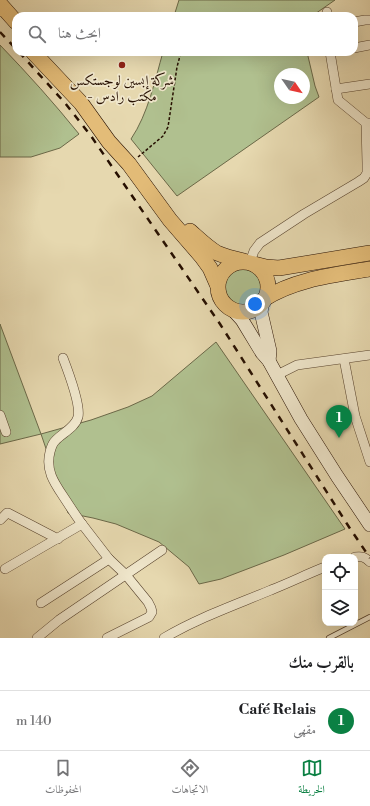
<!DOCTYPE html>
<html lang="ar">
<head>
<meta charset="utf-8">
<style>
  body { margin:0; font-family:"Libre Bodoni",Amiri,serif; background:#f2f2f2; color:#202124; direction:rtl }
  .controls { position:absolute; right:12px; bottom:12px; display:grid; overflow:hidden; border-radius:8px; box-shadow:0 4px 16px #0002 }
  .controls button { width:36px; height:36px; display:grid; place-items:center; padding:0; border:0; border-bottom:1px solid #e0e0e0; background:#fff; color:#202124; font:20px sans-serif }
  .compass { position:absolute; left:274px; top:68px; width:36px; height:36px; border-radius:50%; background:#fff; box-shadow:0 4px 16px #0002; rotate:124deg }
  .you { position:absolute; left:255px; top:304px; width:14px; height:14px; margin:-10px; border:3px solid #fff; border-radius:50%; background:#1a73e8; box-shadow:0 0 0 6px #1a73e833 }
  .badge { display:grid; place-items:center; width:26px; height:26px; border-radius:50%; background:#0b8043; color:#fff; font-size:13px; font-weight:700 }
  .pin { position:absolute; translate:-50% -33px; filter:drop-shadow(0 1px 2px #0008) }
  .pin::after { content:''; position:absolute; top:21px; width:14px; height:12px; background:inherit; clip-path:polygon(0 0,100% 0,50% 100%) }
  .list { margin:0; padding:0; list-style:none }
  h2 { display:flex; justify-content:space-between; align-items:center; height:52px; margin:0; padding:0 16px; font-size:17px }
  h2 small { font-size:13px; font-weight:400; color:#757577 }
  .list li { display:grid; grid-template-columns:26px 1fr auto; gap:12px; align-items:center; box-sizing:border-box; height:60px; padding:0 16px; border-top:1px solid #e0e0e0 }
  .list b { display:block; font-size:15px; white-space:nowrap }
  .list p { margin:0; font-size:13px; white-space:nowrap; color:#757577 }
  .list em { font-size:13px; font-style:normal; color:#757577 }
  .icon { flex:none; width:22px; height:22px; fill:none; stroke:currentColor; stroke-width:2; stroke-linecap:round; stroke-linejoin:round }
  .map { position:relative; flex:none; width:370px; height:638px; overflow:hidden; direction:ltr }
  .search { position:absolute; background:#fff; box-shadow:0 4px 16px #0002; left:12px; right:12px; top:12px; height:44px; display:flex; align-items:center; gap:10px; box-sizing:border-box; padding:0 14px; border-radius:12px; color:#757577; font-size:15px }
  .sheet { height:112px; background:#fff }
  nav { display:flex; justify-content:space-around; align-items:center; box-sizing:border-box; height:56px; border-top:1px solid #e0e0e0; background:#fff; font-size:11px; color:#757577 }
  nav a { display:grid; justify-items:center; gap:2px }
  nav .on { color:#0b8043 }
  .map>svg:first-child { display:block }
  .green { fill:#b0c08f; stroke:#6b6848; fill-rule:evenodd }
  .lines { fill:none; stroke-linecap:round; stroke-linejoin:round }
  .service-casing { stroke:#56412c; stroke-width:6 }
  .minor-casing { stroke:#56412c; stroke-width:10 }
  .secondary-casing { stroke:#260f00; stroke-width:14 }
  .trunk-casing { stroke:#260f00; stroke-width:16 }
  .path { stroke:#260f00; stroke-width:1.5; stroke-dasharray:3 2; stroke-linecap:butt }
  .service { stroke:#efe6cb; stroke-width:4.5 }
  .minor { stroke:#efe6cb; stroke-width:9 }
  .secondary { stroke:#efe6cb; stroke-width:13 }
  .trunk { stroke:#e3bc78; stroke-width:15 }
  .rail { stroke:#260f00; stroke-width:2.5; stroke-dasharray:7 7; stroke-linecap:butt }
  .poi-dot { fill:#8f2418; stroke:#efe6cb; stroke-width:1.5 }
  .labels { text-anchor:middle; stroke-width:3.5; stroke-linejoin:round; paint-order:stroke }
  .poi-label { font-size:14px; fill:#260f00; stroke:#efe6cb }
</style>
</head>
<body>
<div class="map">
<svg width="370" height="638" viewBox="0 0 370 638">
  <rect width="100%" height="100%" fill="#e6d8af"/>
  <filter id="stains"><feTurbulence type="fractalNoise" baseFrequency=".005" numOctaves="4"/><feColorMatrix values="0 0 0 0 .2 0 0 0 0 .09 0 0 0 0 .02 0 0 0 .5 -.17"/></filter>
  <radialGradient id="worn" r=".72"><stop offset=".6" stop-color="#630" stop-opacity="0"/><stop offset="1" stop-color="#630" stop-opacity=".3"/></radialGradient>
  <!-- green -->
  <g class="green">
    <polygon points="179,0 335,0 312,16 174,16"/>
    <path d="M0,45C28,74 54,103 79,134L60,148L31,157H0Z"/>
    <path d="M163,52H307L315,86L319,97L177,196L131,139C148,114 155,80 163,52ZM280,74H304V98H280Z"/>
    <circle cx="243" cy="287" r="18"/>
    <polygon points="0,324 41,434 91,420 128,407 152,396 216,342 345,529 284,555 221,579 199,584 189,567 159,542 116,524 93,518 68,513 41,434 0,444"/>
  </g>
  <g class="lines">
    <defs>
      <polyline id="service" points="329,638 370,617"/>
      <g id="minor">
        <polyline points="327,16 327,12"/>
        <polyline points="354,22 365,20 370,20"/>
        <polyline points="354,48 370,45"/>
        <polyline points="330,52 338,100 366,123 370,123"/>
        <polyline points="336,89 370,84"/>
        <polyline points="250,262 254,251 260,243 304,214 358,182 364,178 367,173 367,163 366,123"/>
        <path d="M63,358C68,371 81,405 78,417C75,428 62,433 55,441C52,444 51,448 50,452C45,471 55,484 65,499C71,508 76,516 82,524"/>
        <polyline points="344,359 355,416 370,462"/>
        <polyline points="277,375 297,365 370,355"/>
        <polyline points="0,415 6,432"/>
        <polyline points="0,520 7,513 8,513 58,539"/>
        <path d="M355,557C362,556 365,557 370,562"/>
        <polyline points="5,569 82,524 109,559 126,575 148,602 151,608 152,612 149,617 107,638"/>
        <polyline points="41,603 109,559"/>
        <polyline points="37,638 59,620 162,550"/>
        <path d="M164,638C198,618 235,605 271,590C289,583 307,574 325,567"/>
      </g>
      <g id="secondary">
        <polyline points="263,301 261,312 270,351 269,361"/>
        <polyline points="233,310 242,320 262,353 269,361 301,419 337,476 370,525"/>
      </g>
      <g id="trunk">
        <polyline points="0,4 16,22"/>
        <polyline points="33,52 81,103 109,142 129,164 170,220 202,257 210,268 217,284"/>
        <path d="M190,231C199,239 207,247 217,253C226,257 235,259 244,261"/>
        <circle cx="243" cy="287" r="25"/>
        <polyline points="254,264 266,267 279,268 370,253"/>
        <path d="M264,299C295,279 334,275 370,269"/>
      </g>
    </defs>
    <!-- service casing -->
    <use href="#service" class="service-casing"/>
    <!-- minor casing -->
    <use href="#minor" class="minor-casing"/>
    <!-- secondary casing -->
    <use href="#secondary" class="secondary-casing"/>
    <!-- trunk casing -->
    <use href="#trunk" class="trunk-casing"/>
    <!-- path -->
    <polyline class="path" points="138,157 163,136 168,127 177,67 181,52"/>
    <!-- service -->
    <use href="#service" class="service"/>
    <!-- minor -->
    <use href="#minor" class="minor"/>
    <!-- secondary -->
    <use href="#secondary" class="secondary"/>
    <!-- trunk -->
    <use href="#trunk" class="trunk"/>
    <!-- rail -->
    <g class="rail">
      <polyline points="0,32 16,49"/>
      <polyline points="19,52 65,103 91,136 220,324 349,527 370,558"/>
    </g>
  </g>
  <!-- markers -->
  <circle class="poi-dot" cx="122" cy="65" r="4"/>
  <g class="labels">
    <!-- poi labels -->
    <g class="poi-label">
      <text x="122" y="85">شركة إبسين لوجستكس<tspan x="122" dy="16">- مكتب رادس</tspan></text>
    </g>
  </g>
  <rect width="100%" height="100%" filter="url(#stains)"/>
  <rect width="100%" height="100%" fill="url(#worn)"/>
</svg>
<div class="controls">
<button><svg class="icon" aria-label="locate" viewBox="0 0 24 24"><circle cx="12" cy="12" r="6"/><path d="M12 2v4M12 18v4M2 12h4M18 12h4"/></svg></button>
<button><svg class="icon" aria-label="layers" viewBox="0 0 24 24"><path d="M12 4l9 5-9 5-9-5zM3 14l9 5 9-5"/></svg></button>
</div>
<svg class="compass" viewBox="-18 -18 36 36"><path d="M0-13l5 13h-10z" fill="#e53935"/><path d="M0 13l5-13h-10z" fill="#757577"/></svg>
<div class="you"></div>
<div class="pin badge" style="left:339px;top:438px">1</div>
<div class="search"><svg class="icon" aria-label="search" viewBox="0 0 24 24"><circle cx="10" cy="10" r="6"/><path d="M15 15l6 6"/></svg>ابحث هنا</div>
</div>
<section class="sheet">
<h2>بالقرب منك<small></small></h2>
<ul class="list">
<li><span class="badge">1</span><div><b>Café Relais</b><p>مقهى</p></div><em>140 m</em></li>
</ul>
</section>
<nav>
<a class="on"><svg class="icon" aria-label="map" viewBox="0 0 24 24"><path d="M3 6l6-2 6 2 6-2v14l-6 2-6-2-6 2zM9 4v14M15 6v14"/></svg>الخريطة</a>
<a><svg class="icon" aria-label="directions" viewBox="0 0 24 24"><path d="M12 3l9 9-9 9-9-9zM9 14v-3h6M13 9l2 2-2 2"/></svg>الاتجاهات</a>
<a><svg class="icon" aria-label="saved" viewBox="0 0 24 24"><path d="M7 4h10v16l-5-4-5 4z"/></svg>المحفوظات</a>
</nav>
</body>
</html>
